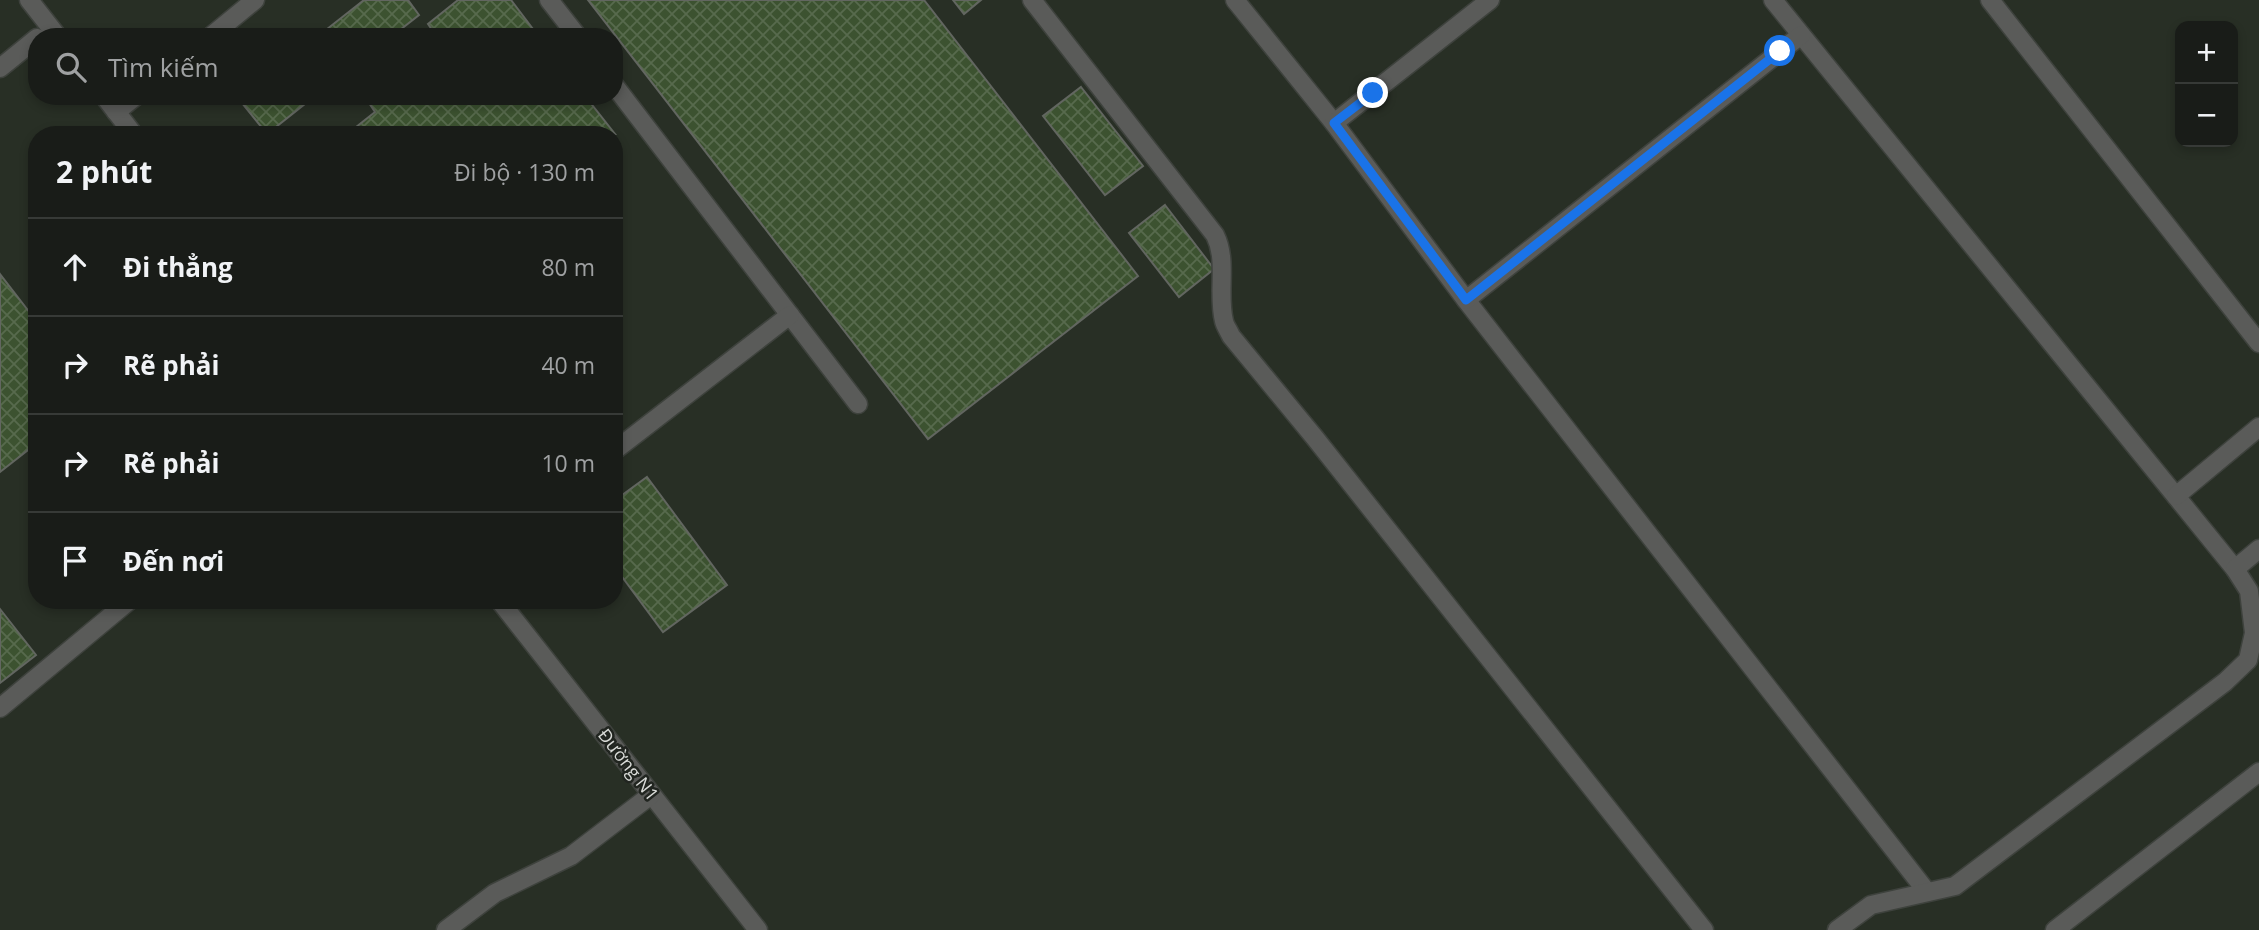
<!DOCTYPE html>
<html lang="vi">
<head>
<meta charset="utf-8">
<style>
  body { margin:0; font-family:"Open Sans",sans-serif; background:#222521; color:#f1f3f6 }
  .controls { position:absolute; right:21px; top:21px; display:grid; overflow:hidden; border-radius:14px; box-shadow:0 4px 10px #0003 }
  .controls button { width:63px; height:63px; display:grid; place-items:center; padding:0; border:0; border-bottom:2px solid #373a37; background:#191c18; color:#f1f3f6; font:35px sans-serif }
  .stop { position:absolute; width:21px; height:21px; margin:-16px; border:5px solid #1a73e8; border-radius:50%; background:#fff }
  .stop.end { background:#1a73e8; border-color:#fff; box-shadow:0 2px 7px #0008 }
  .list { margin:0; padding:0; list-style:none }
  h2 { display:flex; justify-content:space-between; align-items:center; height:91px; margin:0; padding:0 28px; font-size:30px }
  h2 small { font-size:23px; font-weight:400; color:#9fa1a2 }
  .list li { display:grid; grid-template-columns:46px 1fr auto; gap:21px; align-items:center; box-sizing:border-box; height:98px; padding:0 28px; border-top:2px solid #373a37 }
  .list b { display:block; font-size:26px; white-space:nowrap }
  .list em { font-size:23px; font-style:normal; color:#9fa1a2 }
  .icon { flex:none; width:38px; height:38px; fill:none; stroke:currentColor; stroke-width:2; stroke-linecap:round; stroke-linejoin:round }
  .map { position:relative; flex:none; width:2259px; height:930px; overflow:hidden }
  .search { position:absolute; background:#191c18; box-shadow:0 4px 10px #0003; left:28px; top:28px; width:595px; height:77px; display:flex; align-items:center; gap:18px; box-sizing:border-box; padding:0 24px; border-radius:28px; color:#9fa1a2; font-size:26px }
  .panel { position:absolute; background:#191c18; box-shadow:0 4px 10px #0003; left:28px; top:126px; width:595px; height:483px; border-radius:28px }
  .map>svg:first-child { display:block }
  .built { fill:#282f25; fill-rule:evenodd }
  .building { fill:url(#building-cross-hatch); stroke:#626660; stroke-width:2 }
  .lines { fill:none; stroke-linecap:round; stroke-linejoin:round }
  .minor-casing { stroke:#3e423d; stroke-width:21 }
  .minor { stroke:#5a5b59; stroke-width:18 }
  .route { stroke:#1a73e8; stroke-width:9 }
  .labels { text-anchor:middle; stroke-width:5; stroke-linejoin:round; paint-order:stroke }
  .street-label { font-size:18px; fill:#d8dad7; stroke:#212520 }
</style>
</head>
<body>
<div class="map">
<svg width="2259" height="930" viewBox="0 0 2259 930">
  <defs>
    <pattern id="building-cross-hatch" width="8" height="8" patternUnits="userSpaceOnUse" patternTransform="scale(1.75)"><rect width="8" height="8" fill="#3c5230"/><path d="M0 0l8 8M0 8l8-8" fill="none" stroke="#576a4d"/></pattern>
  </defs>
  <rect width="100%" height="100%" fill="#212520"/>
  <!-- built -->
  <path class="built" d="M0,0H2259V930H0ZM2180,26H2233V142H2180ZM37,37H614V96H37ZM37,135H614V600H37Z"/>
  <!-- building -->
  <g class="building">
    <polygon points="364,0 408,0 419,15 391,37 317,37"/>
    <polygon points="458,0 511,0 539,37 437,37 428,24"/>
    <polygon points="588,0 924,0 1138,276 928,439"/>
    <polygon points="953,0 981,0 964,14"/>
    <polygon points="1081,87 1143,166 1105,195 1043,116"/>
    <polygon points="240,96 315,96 267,134 238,98"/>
    <polygon points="378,96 585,96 615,134 346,135 375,112 369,103"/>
    <polygon points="1165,205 1214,269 1179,297 1129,233"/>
    <polygon points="0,274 37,322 37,443 0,472"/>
    <polygon points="647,477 727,585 663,632 614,566 614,501"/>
    <polygon points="0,609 36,655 0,683"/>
  </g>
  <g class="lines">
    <defs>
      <g id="minor">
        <polyline points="29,0 58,37"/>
        <polyline points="549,0 578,37"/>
        <path d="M1032,0L1215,235C1228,261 1217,293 1224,321C1225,326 1229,331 1231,336L1315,438L1704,930"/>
        <polyline points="1235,0 1334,123 1466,300 1927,892"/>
        <polyline points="1773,0 2235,569"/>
        <polyline points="1990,0 2259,343"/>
        <polyline points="210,37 255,0"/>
        <polyline points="0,68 37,38"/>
        <polyline points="614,85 858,404"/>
        <polyline points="104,96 134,135"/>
        <polyline points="116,112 136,96"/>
        <polyline points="1334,123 1490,0"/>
        <polyline points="1466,300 1801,35"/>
        <polyline points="614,451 790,315"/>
        <polyline points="2176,496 2259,427"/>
        <polyline points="499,600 758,930"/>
        <polyline points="0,708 130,600"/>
        <polyline points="446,930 495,893 571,856 651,795"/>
        <polyline points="1837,930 1871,905 1955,886 2225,682 2248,660 2254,633 2249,591 2235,569 2259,549"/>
        <polyline points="2055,930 2259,772"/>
      </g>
    </defs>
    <!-- minor casing -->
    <use href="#minor" class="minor-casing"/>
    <!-- minor -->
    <use href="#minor" class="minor"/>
  </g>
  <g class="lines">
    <!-- route -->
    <polyline class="route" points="1373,93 1334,123 1466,300 1780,51"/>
  </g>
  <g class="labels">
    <!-- street labels -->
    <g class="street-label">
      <text transform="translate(628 765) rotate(52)" y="6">Đường N1</text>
    </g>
  </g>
</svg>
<div class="controls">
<button>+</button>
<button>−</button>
</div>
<div class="stop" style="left:1780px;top:51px"></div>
<div class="stop end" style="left:1373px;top:93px"></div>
<div class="search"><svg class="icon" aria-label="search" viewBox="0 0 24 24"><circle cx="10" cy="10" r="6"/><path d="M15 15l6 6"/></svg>Tìm kiếm</div>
<section class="panel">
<h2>2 phút<small>Đi bộ · 130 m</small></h2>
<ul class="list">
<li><svg class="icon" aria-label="ahead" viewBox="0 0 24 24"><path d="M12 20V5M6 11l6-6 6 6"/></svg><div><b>Đi thẳng</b></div><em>80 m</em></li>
<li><svg class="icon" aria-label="right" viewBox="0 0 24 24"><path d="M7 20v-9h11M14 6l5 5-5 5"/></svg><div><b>Rẽ phải</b></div><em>40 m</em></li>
<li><svg class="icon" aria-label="right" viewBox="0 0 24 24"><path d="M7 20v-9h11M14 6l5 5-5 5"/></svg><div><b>Rẽ phải</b></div><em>10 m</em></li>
<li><svg class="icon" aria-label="arrive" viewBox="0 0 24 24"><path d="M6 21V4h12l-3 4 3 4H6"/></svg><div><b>Đến nơi</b></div></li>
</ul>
</section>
</div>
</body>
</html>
